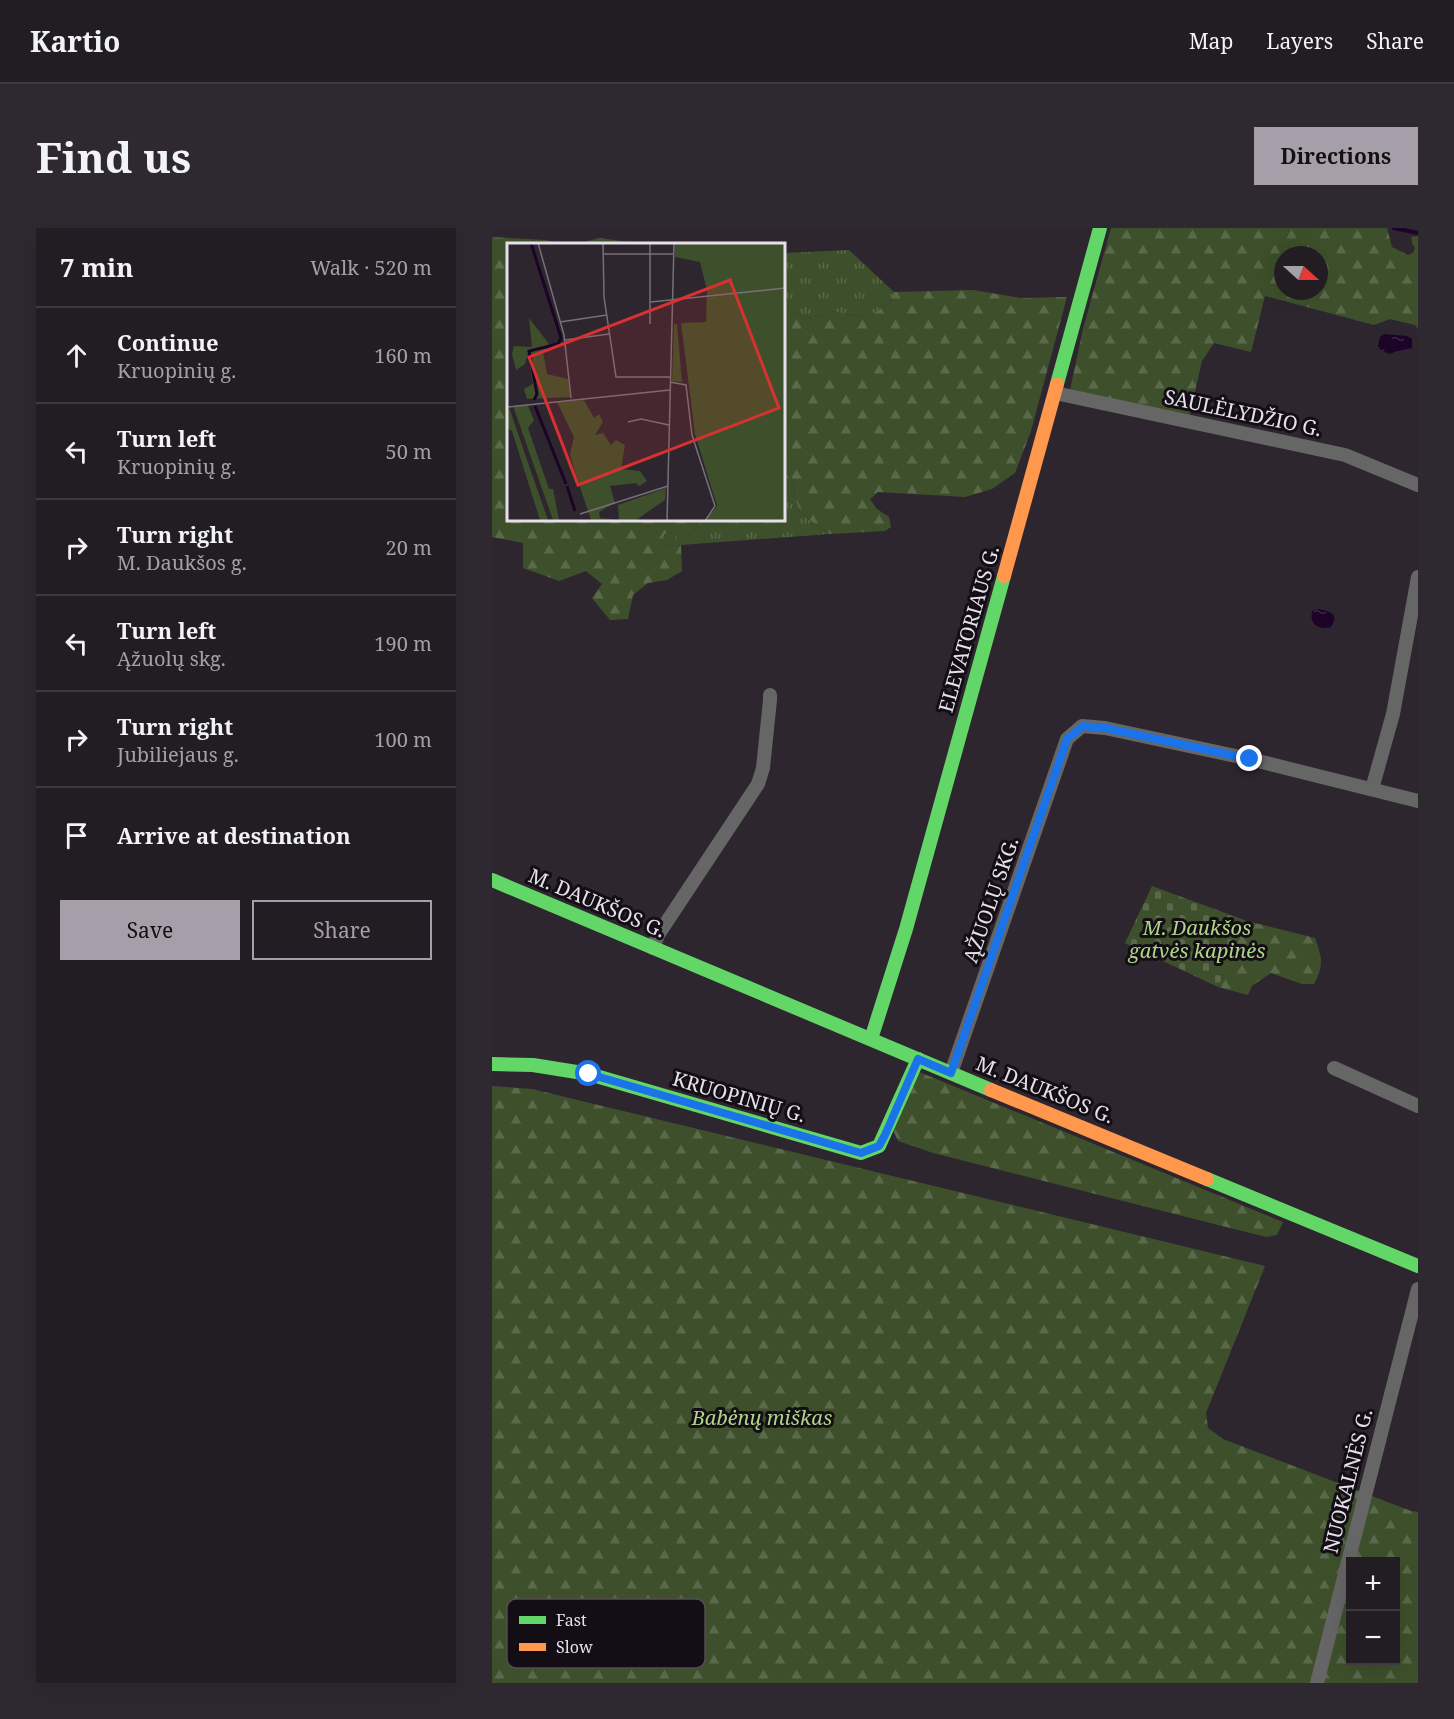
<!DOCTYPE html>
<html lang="en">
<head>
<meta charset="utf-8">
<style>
  body { margin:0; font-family:"Noto Serif",serif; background:#2e2930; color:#f1f3f6 }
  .controls { position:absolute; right:18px; bottom:18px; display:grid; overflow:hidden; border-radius:0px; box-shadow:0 6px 24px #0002 }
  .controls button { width:54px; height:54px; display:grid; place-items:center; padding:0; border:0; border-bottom:2px solid #3f3a41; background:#221c23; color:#f1f3f6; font:30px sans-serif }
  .compass { position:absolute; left:782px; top:18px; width:54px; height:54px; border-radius:50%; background:#221c23; box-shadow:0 6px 24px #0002; rotate:111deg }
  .stop { position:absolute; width:18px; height:18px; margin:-14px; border:4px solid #1a73e8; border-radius:50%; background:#fff }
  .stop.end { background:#1a73e8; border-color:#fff; box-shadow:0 2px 6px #0008 }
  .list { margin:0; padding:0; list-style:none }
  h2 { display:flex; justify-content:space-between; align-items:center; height:78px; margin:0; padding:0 24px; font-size:26px }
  h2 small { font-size:20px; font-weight:400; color:#a2a1a6 }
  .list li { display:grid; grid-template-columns:39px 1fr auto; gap:18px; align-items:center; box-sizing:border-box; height:96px; padding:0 24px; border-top:2px solid #3f3a41 }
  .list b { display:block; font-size:22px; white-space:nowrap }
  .list p { margin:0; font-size:20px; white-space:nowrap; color:#a2a1a6 }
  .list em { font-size:20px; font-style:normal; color:#a2a1a6 }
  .actions { display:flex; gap:12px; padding:18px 24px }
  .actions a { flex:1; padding:14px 0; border:2px solid #a69fa9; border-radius:0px; text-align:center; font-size:21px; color:#a69fa9 }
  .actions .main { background:#a69fa9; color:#111 }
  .icon { flex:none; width:33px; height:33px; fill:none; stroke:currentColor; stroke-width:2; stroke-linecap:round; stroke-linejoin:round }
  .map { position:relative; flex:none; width:926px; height:1455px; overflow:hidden; border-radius:0px }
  header { display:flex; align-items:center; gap:36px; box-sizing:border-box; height:84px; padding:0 30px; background:#221c23; border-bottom:2px solid #3f3a41 }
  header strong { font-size:28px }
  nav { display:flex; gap:33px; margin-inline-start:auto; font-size:21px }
  .intro { display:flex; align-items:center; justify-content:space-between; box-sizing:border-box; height:144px; padding:0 36px }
  h1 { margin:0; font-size:42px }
  .button { padding:15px 27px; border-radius:0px; background:#a69fa9; color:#111; font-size:21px; font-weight:700 }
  main { display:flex; gap:36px; padding:0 36px }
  aside { flex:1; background:#221c23; border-radius:0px; box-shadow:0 6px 24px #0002 }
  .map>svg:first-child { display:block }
  .grass { fill:url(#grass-tufts) }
  .forest { fill:url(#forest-firs); fill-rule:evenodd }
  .cemetery { fill:url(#cemetery-stones) }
  .water { fill:url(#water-ripples) }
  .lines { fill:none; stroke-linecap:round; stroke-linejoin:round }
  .stream { stroke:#1d0327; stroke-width:4 }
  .street { stroke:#656665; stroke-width:14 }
  .fast { stroke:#63d668; stroke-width:14 }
  .slow { stroke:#ff974d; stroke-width:14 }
  .route { stroke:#1a73e8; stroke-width:8 }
  .labels { text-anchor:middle; stroke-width:6; stroke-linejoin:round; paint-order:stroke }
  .street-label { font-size:20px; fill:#e7e0ea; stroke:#130e15 }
  .park-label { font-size:20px; font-style:italic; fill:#afd686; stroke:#130e15 }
  .inset-river { fill:none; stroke:#1d0327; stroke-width:3 }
  .inset-road { fill:none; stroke:#77707a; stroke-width:1.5 }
  .view { fill:#d73132; fill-opacity:0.15; stroke:#d73132; stroke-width:3 }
  .inset-edge { fill:none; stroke:#e7e0ea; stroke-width:3 }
  .key { fill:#130e15; stroke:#534d55; stroke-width:1.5 }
  .key-label { font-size:16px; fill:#e7e0ea }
</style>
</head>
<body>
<header>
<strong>Kartio</strong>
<nav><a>Map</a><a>Layers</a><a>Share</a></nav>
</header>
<div class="intro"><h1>Find us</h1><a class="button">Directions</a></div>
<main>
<aside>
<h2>7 min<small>Walk · 520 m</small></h2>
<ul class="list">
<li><svg class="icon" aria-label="ahead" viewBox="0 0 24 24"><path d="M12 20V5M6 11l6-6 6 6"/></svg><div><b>Continue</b><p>Kruopinių g.</p></div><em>160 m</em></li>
<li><svg class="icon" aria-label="left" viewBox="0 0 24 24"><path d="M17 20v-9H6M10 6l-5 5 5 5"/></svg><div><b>Turn left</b><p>Kruopinių g.</p></div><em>50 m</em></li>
<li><svg class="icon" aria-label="right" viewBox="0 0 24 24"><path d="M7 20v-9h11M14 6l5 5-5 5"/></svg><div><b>Turn right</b><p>M. Daukšos g.</p></div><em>20 m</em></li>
<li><svg class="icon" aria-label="left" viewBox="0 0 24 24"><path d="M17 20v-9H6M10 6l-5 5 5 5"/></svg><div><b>Turn left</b><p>Ąžuolų skg.</p></div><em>190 m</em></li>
<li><svg class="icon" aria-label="right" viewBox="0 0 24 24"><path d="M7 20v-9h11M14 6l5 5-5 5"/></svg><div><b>Turn right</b><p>Jubiliejaus g.</p></div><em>100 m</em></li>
<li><svg class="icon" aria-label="arrive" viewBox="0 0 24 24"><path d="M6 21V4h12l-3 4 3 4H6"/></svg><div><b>Arrive at destination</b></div></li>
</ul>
<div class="actions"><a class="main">Save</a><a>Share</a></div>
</aside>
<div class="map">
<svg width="926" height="1455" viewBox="0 0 926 1455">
  <defs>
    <pattern id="grass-tufts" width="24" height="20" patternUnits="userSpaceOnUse" patternTransform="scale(1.5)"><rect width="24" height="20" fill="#3e502b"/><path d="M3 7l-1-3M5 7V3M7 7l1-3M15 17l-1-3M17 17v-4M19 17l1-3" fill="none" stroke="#5a694a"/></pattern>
    <pattern id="forest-firs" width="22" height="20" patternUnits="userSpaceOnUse" patternTransform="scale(1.5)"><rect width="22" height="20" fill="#3e502b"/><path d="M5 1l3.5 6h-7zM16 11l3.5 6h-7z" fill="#5a694a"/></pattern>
    <pattern id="cemetery-stones" width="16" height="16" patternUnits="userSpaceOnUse" patternTransform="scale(1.5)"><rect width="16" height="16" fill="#3e502b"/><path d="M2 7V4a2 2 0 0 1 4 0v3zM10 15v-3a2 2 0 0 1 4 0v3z" fill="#5a694a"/></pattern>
    <pattern id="water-ripples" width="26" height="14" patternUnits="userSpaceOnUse" patternTransform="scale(1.5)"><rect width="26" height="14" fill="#1d0327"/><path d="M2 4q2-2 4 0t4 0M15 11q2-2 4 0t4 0" fill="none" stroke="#3e2746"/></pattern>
  </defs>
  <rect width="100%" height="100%" fill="#2d262f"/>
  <!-- grass -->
  <g class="grass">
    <polygon points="357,22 402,64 398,74 375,90 339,83 328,88 314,90 299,85 291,77 291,25"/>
    <path d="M291,242L302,254L303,269L308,284L323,296L338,306L189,317L178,319L171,315V310L174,306L178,305L190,312C205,305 201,298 211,291H291Z"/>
  </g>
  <!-- forest -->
  <g class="forest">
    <path d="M619,0H895L900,19L916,27L921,25L923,20L920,15L919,9L926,8V101L923,97L898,91L882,97L773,68L759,124L722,115L710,133L697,190L578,162L591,101ZM791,27H827V63H791Z"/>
    <path d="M0,9L53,12L75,16H16V291H211C201,298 205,305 190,312L178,305L173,306L171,310V315L178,319L189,317L190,343L175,352L156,355L141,367L136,391L118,392L100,370L110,356L94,343L67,353L31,340V315L0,309Z"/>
    <polygon points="108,10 151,16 83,16"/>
    <polygon points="481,62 529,70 575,69 539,203 523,245 500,261 473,269 386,264 378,271 385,281 397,289 399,299 393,303 338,306 323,296 308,284 303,269 302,254 291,242 291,77 299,85 314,90 328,88 339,83 375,90 398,74 402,64"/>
    <path d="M755,693L823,710C830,729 832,738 822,756H810L779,745L760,758L756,767L726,759Z"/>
    <polygon points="425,843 791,994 785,1007 774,1009 441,925 406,913 401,902"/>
    <path d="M0,858L40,861L773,1038L714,1185L716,1200L731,1211L919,1283L926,1284V1455H0ZM858,1334H904V1432H858Z"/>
  </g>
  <!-- cemetery -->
  <polygon class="cemetery" points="660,658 755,693 726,759 633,715"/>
  <!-- water -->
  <g class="water">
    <path d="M892,106L915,108L920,111V120L902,124L899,126C893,125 889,123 886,118L888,109Z"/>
    <path d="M827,381C838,384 848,385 839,399C828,403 815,395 821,382Z"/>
  </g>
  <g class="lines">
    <!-- stream -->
    <polyline class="stream" points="902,0 926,5"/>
    <!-- street -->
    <g class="street">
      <polyline points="563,165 853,227 926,257"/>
      <polyline points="880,561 901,486 926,349"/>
      <polyline points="161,720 166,707 266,556 271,540 278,472 278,467"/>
      <polyline points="842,840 926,878"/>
      <polyline points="459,845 575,511 590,498 613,500 758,531 926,573"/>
      <polyline points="825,1455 926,1061"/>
    </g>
    <!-- fast -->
    <g class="fast">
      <polyline points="565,156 608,0"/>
      <polyline points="0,652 499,862"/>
      <polyline points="379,811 414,701 512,348"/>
      <polyline points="0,836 41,837 97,846 369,925 387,918 426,831"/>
      <polyline points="715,951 926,1038"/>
    </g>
    <!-- slow -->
    <g class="slow">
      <polyline points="512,348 565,156"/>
      <polyline points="499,862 715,951"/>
    </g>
  </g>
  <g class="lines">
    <!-- route -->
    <polyline class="route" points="97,846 369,925 387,918 393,907 426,831 459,845 575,511 591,498 613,500 758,531"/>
  </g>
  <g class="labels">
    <!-- street labels -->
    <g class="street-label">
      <text transform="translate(751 185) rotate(12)" y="7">SAULĖLYDŽIO G.</text>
      <text transform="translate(477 401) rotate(-74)" y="7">ELEVATORIAUS G.</text>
      <text transform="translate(499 672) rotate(-71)" y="7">ĄŽUOLŲ SKG.</text>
      <text transform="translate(105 675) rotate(23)" y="7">M. DAUKŠOS G.</text>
      <text transform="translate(553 862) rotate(22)" y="7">M. DAUKŠOS G.</text>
      <text transform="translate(247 869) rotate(16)" y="7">KRUOPINIŲ G.</text>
      <text transform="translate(856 1253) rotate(-76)" y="7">NUOKALNĖS G.</text>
    </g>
    <!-- park labels -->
    <g class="park-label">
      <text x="705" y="707">M. Daukšos<tspan x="705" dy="23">gatvės kapinės</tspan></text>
      <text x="270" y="1197">Babėnų miškas</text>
    </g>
  </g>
  <!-- overview -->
  <g transform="translate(15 15)">
    <rect width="278" height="278" fill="#2d262f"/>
    <path d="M6,163H21L27,177L21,185L42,246H46L52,277H46ZM2,164L19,214L41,277H33L5,188L0,185Z" fill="#3e502b"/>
    <path d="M168,0H277V277H199L210,263L188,191L174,80L199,79L200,47L193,19L168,14ZM22,75L42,101L36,109L40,131L61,136L63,154L20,156L17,146L26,141L23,124L26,114L21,110L18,121L9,127L5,111L7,103L25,104ZM167,80L170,82L175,139L165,138ZM77,157L87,175L92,171L96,179L88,192L96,190L104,202L109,197L118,202L114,226L133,228L140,238L132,243L129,240L103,243L108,260L92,269L93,275L111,277H84L67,226L63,211L67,194L50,159ZM159,245L158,257L129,277H112L111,262Z" fill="#3e502b"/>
    <path class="inset-river" d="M24,0L54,95L51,101L22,108L30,151L27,157M28,163L59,241M60,243L68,268"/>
    <path class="inset-road" d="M31,0L57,92L64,155M96,0L97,54L109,134H164M96,11H166M144,59L278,45M53,79L100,72M143,81V0M58,97L102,91M163,139L179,142L185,192L208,263L198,278M0,164L163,147M121,179L134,176L162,182M73,271L161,243M160,278L167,0"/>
    <path class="view" d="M223,37L272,165L71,242L22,114Z"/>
    <rect width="278" height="278" class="inset-edge"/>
  </g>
  <!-- legend -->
  <rect x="15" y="1371" width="198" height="69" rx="9" class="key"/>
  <rect x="27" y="1388" width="27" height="8" fill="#63d668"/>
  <rect x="27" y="1415" width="27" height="8" fill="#ff974d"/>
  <g class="key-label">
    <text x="64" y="1398">Fast</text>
    <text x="64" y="1425">Slow</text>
  </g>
</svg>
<div class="controls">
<button>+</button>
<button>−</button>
</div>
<svg class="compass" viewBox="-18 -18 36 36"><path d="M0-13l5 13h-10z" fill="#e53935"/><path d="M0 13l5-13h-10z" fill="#a2a1a6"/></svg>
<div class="stop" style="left:97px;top:846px"></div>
<div class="stop end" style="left:758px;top:531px"></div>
</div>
</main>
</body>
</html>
